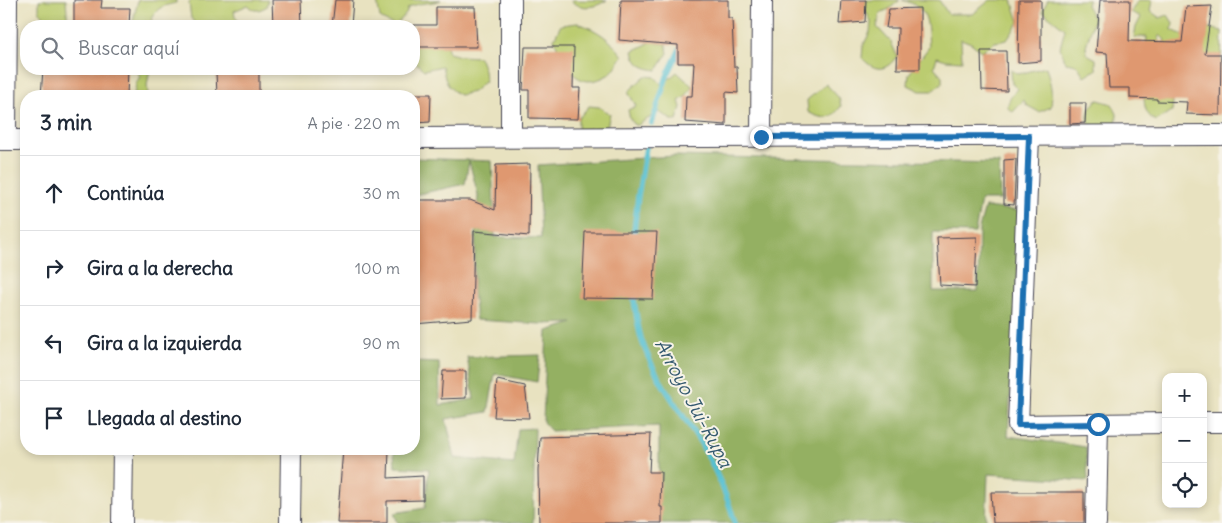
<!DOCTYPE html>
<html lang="es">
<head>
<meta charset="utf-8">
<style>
  body { margin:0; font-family:Delius,sans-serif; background:#f6f6f7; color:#1f2937 }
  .controls { position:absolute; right:15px; bottom:15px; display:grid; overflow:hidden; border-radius:10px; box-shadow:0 2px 8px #0003 }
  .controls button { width:45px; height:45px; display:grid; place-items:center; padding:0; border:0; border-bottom:1px solid #e0e1e3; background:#fff; color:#1f2937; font:25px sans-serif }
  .stop { position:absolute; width:15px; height:15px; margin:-11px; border:4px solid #1f6fb2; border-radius:50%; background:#fff }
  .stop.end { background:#1f6fb2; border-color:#fff; box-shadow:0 1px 5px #0008 }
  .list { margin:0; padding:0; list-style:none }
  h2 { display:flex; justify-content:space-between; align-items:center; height:65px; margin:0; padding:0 20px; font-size:21px }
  h2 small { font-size:16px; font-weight:400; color:#747a83 }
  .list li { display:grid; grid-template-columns:32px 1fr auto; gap:15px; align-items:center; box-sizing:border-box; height:75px; padding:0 20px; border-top:1px solid #e0e1e3 }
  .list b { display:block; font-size:19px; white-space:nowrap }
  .list em { font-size:16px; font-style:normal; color:#747a83 }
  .icon { flex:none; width:28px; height:28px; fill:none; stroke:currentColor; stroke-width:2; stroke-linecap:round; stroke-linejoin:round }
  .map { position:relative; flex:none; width:1222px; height:523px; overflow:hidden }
  .search { position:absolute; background:#fff; box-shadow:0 2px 8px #0003; left:20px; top:20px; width:400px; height:55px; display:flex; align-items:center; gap:12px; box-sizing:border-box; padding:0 18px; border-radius:20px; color:#747a83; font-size:19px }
  .panel { position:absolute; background:#fff; box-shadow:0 2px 8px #0003; left:20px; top:90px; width:400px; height:365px; border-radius:20px }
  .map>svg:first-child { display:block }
  .green { fill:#bbcc6f; stroke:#6e7755 }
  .forest { fill:#94b062; stroke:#5b694e }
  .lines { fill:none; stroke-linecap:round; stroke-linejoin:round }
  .stream { stroke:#56c0d1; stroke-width:5.5 }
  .building { fill:#df9870 }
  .minor-casing { stroke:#403f4f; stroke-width:22 }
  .minor { stroke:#fff; stroke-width:20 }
  .route { stroke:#1f6fb2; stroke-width:6 }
  .labels { text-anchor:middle; stroke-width:4; stroke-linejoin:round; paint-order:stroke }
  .water-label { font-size:19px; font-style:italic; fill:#345970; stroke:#f7f3e8 }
</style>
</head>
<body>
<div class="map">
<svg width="1222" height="523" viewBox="0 0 1222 523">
  <rect width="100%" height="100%" fill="#f7f3e8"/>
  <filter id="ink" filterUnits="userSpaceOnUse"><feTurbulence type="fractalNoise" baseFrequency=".02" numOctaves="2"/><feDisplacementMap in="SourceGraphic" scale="10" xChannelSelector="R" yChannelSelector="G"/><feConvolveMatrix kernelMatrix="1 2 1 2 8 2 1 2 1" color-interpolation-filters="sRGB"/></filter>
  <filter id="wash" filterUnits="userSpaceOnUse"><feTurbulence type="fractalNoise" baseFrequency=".0096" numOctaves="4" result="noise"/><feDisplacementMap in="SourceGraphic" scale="20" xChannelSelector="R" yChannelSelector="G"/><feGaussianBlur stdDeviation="1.12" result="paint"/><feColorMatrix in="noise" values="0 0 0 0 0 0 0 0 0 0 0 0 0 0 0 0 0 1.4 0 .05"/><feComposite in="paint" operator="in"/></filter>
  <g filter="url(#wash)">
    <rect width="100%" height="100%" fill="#e8e2c0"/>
    <!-- green -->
    <g class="green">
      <polygon points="39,0 66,0 68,26 45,26 43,15 39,11"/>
      <path d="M138,0H176V3C161,6 153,9 151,26H135L133,22Z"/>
      <polygon points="191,0 268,0 266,7 259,10 254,10 248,5 234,11 235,16 239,22 237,26 214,26 212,21 196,25 191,18 189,3"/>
      <path d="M377,0H441C429,4 419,2 408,8L406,14L395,26L380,18Z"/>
      <path d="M570,0H607C595,8 581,10 570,0Z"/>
      <path d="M866,0H900L889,9L880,13L877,27L891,42L897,56C886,72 875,72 862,58L863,46L870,32L871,22L865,9Z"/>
      <path d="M902,0H939L948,14H973L990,0H1012L1019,22L1007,40L995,42L981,51L971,43L961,39L962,61L946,60L937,57L934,67L942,76V83L932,91H920L908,85L909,74L929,47C927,22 930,7 902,0Z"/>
      <polygon points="1048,0 1089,0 1086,5 1094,19 1086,46 1087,54 1096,59 1096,70 1084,76 1077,65 1066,63 1060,48 1065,29 1042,11"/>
      <path d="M1138,0H1152L1150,11L1160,18L1168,15L1173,23L1172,30C1188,38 1194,37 1209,28L1222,31L1221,67L1210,77L1159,52L1165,40L1160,35L1156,51L1146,47L1147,37H1134L1136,27L1141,17L1131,12Z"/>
      <path d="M578,23C599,31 609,38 623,56C619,61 614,71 608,75C576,94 564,64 554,39L561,25Z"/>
      <path d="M416,36H444L449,53L460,56L479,57L484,70L485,81L473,92L460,95C446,87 446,82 442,66L424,70L414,61V41Z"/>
      <path d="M651,42L666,44L668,53L657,70C643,68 636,65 633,51Z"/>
      <path d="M1046,67C1050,81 1053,92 1051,107L1039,112L1026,105L1024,100L1013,112L1007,107L1011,96L1018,89L1012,84L1011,70L1019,74Z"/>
      <polygon points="136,69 150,69 147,85 148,96 134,96 136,84 140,76"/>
      <polygon points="677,72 692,86 686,96 679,101 681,107 677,120 672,120 659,112 636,126 630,119 628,110 636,106 628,92 645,76 655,77 662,85"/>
      <path d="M826,84L839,98L841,106C832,120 822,120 808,112L807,100Z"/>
      <path d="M1164,93L1173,102L1172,111L1156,121C1146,116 1144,106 1144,96Z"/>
      <polygon points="1098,100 1112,104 1117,114 1116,127 1100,129 1089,124 1088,116 1090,107"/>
      <polygon points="589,106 599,107 610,114 607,127 578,130 578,119"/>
    </g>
    <!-- forest -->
    <g class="forest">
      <polygon points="674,156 999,163 1000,200 981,200 975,233 933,232 933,291 978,291 979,229 985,207 1021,211 1008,436 1086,447 1088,481 988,474 986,523 659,523 659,426 551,431 543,422 547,331 573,323 541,324 476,320 473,290 478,195 469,161 465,184 414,195 414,158 492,161 495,237 541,238 538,165"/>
      <polygon points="540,355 537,382 495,374 488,412 446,419 455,458 514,464 518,429 535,428 533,523 398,523 394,513 425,508 429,469 395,467 394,449 414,449 414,362 439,363 440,405 474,399 467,357"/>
    </g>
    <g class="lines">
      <!-- stream -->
      <g class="stream">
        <polyline points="652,123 667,76 681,47"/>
        <polyline points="633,239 638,196 646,147"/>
        <path d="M633,293C635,308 637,323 641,338C653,376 679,408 700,442C715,468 727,494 735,523"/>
      </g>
    </g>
    <g id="blocks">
      <!-- building -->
      <g class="building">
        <polygon points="74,0 102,0 101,8 130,8 129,26 74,26"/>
        <polygon points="272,0 301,0 302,26 273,26"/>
        <polygon points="335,0 353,0 351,26 332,26"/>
        <polygon points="621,0 728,0 728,18 732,18 734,67 737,67 738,93 726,92 726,125 685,122 686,96 692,96 694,63 678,63 678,45 619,40"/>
        <polygon points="841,0 866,0 865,22 839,24"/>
        <polygon points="1019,0 1041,0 1041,61 1018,63"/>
        <polygon points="1100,0 1130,0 1129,41 1182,42 1186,7 1212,6 1205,54 1221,54 1220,115 1186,114 1187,102 1157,101 1157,99 1130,98 1130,88 1109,88 1107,53 1096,52"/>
        <polygon points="436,7 475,7 477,47 414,47 414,25 436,25"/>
        <polygon points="920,8 920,69 897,69 898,28 886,28 889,9"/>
        <polygon points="525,47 574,47 573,88 580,88 578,119 529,118 529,90 523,90"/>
        <polygon points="981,51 1006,51 1007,91 982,90"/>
        <polygon points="43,69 128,69 127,96 41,96"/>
        <polygon points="216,72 259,72 259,96 217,96"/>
        <polygon points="414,94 431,94 430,122 414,123"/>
        <polygon points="1070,103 1086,103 1085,123 1070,124"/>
        <polygon points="1016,159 1014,205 1004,204 1004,160"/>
        <polygon points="530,164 529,236 474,231 472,319 414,324 414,200 470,200 495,210 496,165"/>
        <polygon points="585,232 657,232 653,299 582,298"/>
        <polygon points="977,237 975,287 940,285 937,238"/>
        <polygon points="443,371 466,371 466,398 441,399"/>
        <polygon points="497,380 525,386 529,418 494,417"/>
        <polygon points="651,434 649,472 661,472 660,507 662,507 662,523 539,523 538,471 540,437"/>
        <polygon points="343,449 389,449 388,478 423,476 423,500 387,501 387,523 337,523"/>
        <polygon points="991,492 1084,492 1084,523 993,523"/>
      </g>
    </g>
  </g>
  <g filter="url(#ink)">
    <use href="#blocks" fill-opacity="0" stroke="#403f4f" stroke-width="1"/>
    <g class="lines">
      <defs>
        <g id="minor">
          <polyline points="1029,136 1018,425 1166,423"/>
          <polyline points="511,137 511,0"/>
          <polyline points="761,137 762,0"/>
          <polyline points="414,138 1222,135"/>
          <polyline points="0,140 26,140"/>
          <polyline points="6,140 7,0"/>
          <polyline points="1203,422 1222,422"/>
          <polyline points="122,523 123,449"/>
          <polyline points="290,523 291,449"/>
          <polyline points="1096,523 1098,424"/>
        </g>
      </defs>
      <!-- minor casing -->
      <use href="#minor" class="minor-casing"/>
      <!-- minor -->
      <use href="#minor" class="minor"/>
    </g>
  </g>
  <g class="lines" filter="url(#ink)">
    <!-- route -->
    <polyline class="route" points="761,137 1029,136 1018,425 1098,424"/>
  </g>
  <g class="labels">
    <!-- water labels -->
    <g class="water-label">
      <text transform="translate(694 403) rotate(62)" y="7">Arroyo Jui-Rupa</text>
    </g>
  </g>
</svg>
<div class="controls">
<button>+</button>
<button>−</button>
<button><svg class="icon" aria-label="locate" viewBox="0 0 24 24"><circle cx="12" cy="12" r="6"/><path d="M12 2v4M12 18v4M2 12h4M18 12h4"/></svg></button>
</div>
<div class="stop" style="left:1098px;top:424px"></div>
<div class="stop end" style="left:761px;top:137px"></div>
<div class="search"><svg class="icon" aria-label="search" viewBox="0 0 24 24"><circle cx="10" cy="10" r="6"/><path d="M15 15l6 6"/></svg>Buscar aquí</div>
<section class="panel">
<h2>3 min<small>A pie · 220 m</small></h2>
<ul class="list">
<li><svg class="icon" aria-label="ahead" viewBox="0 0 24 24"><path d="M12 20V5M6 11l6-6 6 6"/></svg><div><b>Continúa</b></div><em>30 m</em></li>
<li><svg class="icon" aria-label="right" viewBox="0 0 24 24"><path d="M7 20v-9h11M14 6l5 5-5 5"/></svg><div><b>Gira a la derecha</b></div><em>100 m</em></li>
<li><svg class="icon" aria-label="left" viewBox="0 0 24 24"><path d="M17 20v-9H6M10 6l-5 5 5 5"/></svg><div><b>Gira a la izquierda</b></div><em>90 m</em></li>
<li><svg class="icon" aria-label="arrive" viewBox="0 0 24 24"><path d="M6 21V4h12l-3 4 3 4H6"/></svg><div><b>Llegada al destino</b></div></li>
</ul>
</section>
</div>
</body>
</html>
